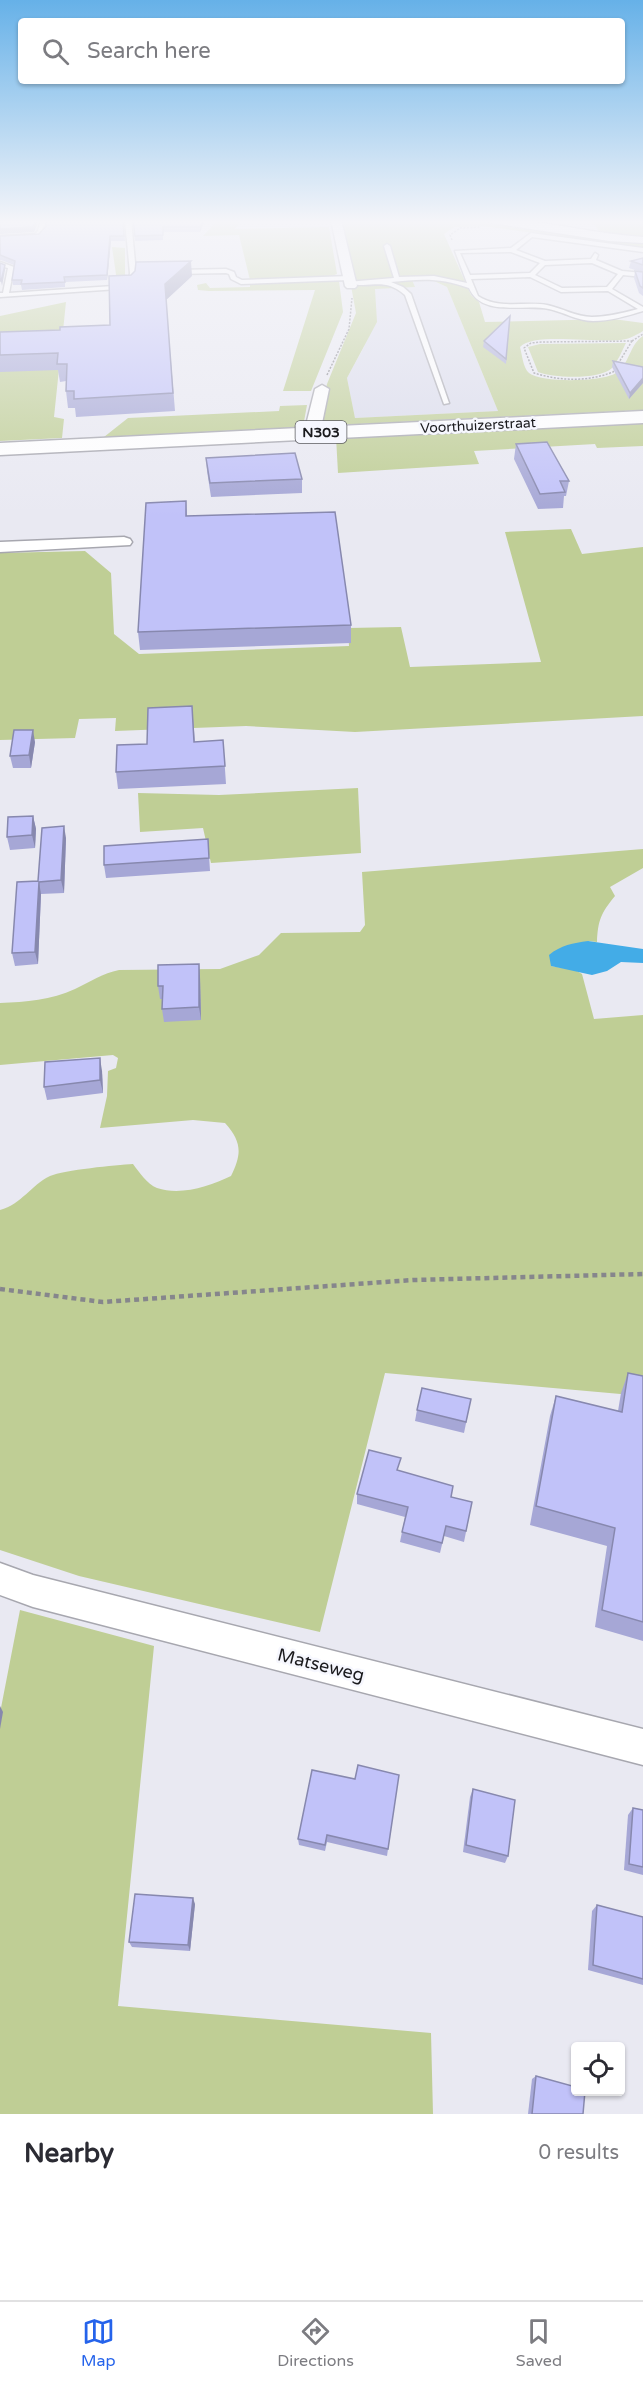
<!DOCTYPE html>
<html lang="en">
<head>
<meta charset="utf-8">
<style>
  body { margin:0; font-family:"Varela Round",sans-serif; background:#f2f2f3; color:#2b2b33 }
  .controls { position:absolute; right:18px; bottom:18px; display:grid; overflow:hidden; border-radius:6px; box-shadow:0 2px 4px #0004 }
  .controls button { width:54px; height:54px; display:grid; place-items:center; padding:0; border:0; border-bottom:2px solid #e1e1e2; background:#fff; color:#2b2b33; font:30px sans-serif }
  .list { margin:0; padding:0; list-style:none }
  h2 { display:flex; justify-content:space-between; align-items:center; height:78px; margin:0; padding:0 24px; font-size:26px }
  h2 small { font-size:20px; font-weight:400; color:#7c7c81 }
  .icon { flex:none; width:33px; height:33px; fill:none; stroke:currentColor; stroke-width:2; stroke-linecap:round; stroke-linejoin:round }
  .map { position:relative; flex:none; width:643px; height:2114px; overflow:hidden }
  .search { position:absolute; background:#fff; box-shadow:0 2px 4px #0004; left:18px; right:18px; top:18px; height:66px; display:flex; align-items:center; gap:15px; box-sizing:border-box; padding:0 21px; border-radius:6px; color:#7c7c81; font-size:22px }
  .sheet { height:186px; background:#fff }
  nav { display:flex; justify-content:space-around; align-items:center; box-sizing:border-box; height:84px; border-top:2px solid #e1e1e2; background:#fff; font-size:16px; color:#7c7c81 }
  nav a { display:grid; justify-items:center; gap:3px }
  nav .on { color:#2563eb }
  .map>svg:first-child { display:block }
  .built { fill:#dbdcec }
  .green { fill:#bfce95; fill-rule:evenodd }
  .water { fill:#43ace7 }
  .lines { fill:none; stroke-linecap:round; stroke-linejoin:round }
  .service-casing { stroke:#a7a7af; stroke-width:3 }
  .minor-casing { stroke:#a7a7af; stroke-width:3 }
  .primary-casing { stroke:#a7a7af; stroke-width:3 }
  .path-far1 { stroke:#86868c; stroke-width:1.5; stroke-dasharray:2 1.5; stroke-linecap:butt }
  .path { stroke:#86868c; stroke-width:4.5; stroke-dasharray:5 4; stroke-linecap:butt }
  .service { fill:#fff; fill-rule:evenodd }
  .minor { fill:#fff; fill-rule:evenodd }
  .primary { fill:#fff; fill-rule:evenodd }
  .wall { fill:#a6a7d6 }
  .shaded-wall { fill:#8788ae }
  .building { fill:#c1c2f9; stroke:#8788ae; stroke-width:1.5 }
  .labels { text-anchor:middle; stroke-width:5; stroke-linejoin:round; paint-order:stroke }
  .far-street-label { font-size:14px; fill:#1a1a1d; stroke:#f6f7fe }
  .shield { fill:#f6f7fe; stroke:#5c5c60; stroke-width:1.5 }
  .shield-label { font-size:14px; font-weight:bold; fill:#1a1a1d }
  .near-street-label { font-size:18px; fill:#1a1a1d; stroke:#f6f7fe }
</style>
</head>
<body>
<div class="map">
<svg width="643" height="2114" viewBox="0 0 643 2114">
  <rect width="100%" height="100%" fill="#e9e9f2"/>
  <!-- built -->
  <polygon class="built" points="411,280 434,281 447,287 498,411 355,418 347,378 364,347 374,288 414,286"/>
  <!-- green -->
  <g class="green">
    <polygon points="218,220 242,220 235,229 329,227 337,274 329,277 250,280 239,235 203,236"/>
    <path d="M339,220H470L575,236L643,243V248L483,226L454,227L444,234L471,295L479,302L485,322L613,319L643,323V331C638,334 631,338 626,339C603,345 535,331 520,347C522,354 523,368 529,373C542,383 603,382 616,373C630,364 629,345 643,336V410L318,426L327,384L356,313ZM412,280L434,281L447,287L498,411L355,418L347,378L377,322L375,289L415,287Z"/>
    <polygon points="590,220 640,220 643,222 643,238 602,234"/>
    <polygon points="112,247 125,248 125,286 118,288"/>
    <polygon points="339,281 343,312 311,391 283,391 315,290 209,291 198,290 197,285 206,283 210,288 250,287 250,283"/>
    <polygon points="66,302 54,417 64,419 62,438 0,441 0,316"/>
    <path d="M626,343C622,351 618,361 612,368C600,380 553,378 538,372L528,347L540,344Z"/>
    <polygon points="307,405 303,427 104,437 128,418 279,411 280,406"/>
    <polygon points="643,422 643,446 597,448 595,444 474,451 479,464 338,473 336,437"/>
    <polygon points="571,529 582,554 643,547 643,716 355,732 246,726 115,731 116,718 79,719 75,738 0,740 0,553 85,551 111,573 114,634 139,654 349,646 348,628 401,627 410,667 541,662 505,532"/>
    <polygon points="358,788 361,853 211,863 203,828 140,832 138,793 219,795"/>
    <path d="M643,849V868L610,887L615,896C601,913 598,920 597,942L588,941L551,966L575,970L582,974L594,1019L643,1015V1396L385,1373L320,1632L79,1576L0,1550V1210C22,1204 31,1185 50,1176C64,1170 116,1165 133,1164C139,1172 147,1184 157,1188C181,1196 210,1186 231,1176C242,1154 242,1142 225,1123L193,1120L100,1128L107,1096L108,1071L116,1068L118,1058L113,1055L0,1065V1003C26,1002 51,1000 75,989C90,982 103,973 119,970L220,969L259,955L281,933L360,932L365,925L362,872Z"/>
    <polygon points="20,1610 154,1646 118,2006 431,2033 433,2114 0,2114 0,1713"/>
  </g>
  <!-- water -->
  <path class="water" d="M588,941L643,949V963L621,962L607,971L592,975L551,966L549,955C561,945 573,943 588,941Z"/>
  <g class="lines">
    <defs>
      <g id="service">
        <polygon points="41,220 46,220 44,231 38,237 0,240 0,236 35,234 38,231"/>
        <polygon points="125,220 131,220 136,273 133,288 0,297 0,293 3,293 8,268 0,266 0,262 14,267 9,293 128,285 130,273"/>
        <path d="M531,233L643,248V252L532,237L516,250L545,261L591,259L595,253L598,255L596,260L622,271L643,273V277L623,275L612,289L643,307V311C627,316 610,321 593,321C577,321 564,312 549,309C523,303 482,318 469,288C440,277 419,279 391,282L403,287L411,294L449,403L444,404L405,295C382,275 369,291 347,282L394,278L384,246L387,244L390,246L399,277L434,276L467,283L455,251L511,248ZM511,252L540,263L530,273L470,275L460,253ZM592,263L618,274L607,287L562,288L535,275L545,265ZM530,277L561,292L608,291L638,309C623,313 607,317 592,317C576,317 562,308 547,305C524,301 499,310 478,296L471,279Z"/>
        <polygon points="226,269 234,272 236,277 242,280 349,276 352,278 349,280 241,284 231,279 229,274 226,273 176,274 173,272 176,270"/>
      </g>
      <g id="minor">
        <polygon points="331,220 341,220 357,286 355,288 347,288 345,286"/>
        <path d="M487,220C539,218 591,234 643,237V243L609,241L492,223Z"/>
        <polygon points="322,385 329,389 320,433 313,437 308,436 305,429 315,389"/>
        <polygon points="124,537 130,539 132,542 130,545 0,552 0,542"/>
        <polygon points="0,1563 33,1575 643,1729 643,1765 33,1607 0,1595"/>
      </g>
      <polygon id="primary" points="643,411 643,423 0,455 0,443"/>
    </defs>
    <!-- service casing -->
    <use href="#service" class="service-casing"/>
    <!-- minor casing -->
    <use href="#minor" class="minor-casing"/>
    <!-- primary casing -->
    <use href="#primary" class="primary-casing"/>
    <!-- path-far1 -->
    <g class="path-far1">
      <polyline points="452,240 450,235 460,228 480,227"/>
      <path d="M632,341L613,372C587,382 560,381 534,373L524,348L531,343L541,342Z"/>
      <polyline points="632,341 643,334"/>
      <polyline points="327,375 349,329 352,298"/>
    </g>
    <!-- path -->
    <polyline class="path" points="0,1289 103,1302 413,1280 643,1274"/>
    <!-- service -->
    <use href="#service" class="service"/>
    <!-- minor -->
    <use href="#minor" class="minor"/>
    <!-- primary -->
    <use href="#primary" class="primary"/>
  </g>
  <!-- wall -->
  <g class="wall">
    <polygon points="123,220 125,241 111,241 107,280 65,282 65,287 22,290 21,285 13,285 12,280 14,265 1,260 0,260 0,236 39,234"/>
    <polygon points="133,220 205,220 200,232 163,232 163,240 135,241"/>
    <polygon points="643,258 643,296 639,293 634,278 635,271 641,272 629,268 631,261"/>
    <polygon points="192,276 166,300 175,411 76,417 75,408 68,408 66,391 66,381 60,382 58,370 0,372 0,332 60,330 110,325"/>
    <polygon points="510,316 506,364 483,347 484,341"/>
    <polygon points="613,361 643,367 643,383 629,399 612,367"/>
    <polygon points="516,444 569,481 566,496 564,496 563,508 538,509 514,459"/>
    <polygon points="206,458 302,479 302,493 211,497 207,471"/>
    <polygon points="186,501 187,516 351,625 351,643 140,650 138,632"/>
    <polygon points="192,706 195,742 223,740 226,784 118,789 116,772 147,744"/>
    <polygon points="35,742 31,768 13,768 10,756"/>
    <polygon points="33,816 36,829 35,848 10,850 7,837"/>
    <polygon points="66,838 64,893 41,894 38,964 15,966 12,953 38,881"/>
    <polygon points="208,839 210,871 106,878 104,865"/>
    <polygon points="200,977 201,1020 164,1022 162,1009 163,999 160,999 158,986"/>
    <polygon points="102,1071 103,1093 47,1100 44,1087"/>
    <polygon points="628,1373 643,1376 643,1641 595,1627 607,1546 530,1525 550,1416 556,1396 618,1411 621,1393"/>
    <polygon points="471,1399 464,1433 415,1421 417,1410"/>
    <polygon points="399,1471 451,1497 472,1502 464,1542 444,1536 440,1553 400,1542 405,1517 357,1504 357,1494"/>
    <polygon points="355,1779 388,1849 387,1856 327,1842 325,1851 299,1845 298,1839"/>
    <polygon points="473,1789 508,1856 505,1863 463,1852 470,1797"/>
    <polygon points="633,1808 643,1810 643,1875 624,1870 628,1815"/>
    <polygon points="195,1904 190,1951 132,1947 129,1942"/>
    <polygon points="597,1905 643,1917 643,1985 588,1970 592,1911"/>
    <polygon points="536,2076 583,2114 528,2114 532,2079"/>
  </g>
  <!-- shaded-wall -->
  <g class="shaded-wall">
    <polygon points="36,220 39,220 34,232 0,234 0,229"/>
    <polygon points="203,220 205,220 200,232 200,227"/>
    <polygon points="110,236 111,241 107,280 107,275"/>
    <polygon points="191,261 192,276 166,300 165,284"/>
    <polygon points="5,265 5,270 2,286 1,281"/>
    <polygon points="643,378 643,383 629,399 630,393"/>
    <polygon points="33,730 35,742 31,768 29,755"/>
    <polygon points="33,816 36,829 35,848 32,835"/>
    <polygon points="64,826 66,838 64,893 61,880"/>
    <polygon points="39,882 41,894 38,964 35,952"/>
    <polygon points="199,964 200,977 201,1020 199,1007"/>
    <polygon points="100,1058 102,1071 103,1093 100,1080"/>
    <polygon points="0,1706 3,1712 0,1729"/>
    <polygon points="193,1898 195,1904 190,1951 188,1945"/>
  </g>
  <!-- building -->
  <g class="building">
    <polygon points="0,220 36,220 33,227 0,229"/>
    <polygon points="46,220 123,220 124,236 110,236 107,275 64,277 65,282 21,284 22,280 12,280 15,261 0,255 0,236 39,234 46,226"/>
    <polygon points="133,220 203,220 200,227 163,227 163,235 135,236"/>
    <polygon points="643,258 643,265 631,261"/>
    <polygon points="191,261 165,284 173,393 74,399 74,391 66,391 67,364 57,364 58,353 0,355 0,332 60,330 60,327 110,325 109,276 131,275 135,271 136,262"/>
    <polygon points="0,263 5,265 1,281 0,281"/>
    <polygon points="635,271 643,272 643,288 640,286"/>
    <polygon points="510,316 506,359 484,341"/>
    <polygon points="613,361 643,367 643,378 630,393"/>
    <polygon points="547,442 569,481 560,481 565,492 540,494 516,444"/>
    <polygon points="295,453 302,479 210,483 206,458"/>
    <polygon points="186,501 186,516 335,512 351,625 138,632 146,503"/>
    <polygon points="192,706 194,742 223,740 225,766 116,772 117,745 147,744 148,708"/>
    <polygon points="14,730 33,730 29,755 10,756"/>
    <polygon points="33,816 32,835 7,837 8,817"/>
    <polygon points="64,826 61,880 39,882 35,952 12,953 17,882 38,881 42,828"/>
    <polygon points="208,839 209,858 104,865 104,846"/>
    <polygon points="199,964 199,1007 162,1009 163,986 158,986 158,965"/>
    <polygon points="100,1058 100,1080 44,1087 45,1062"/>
    <polygon points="628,1373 643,1376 643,1622 602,1610 615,1528 536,1506 556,1396 622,1412"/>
    <polygon points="422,1388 471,1399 466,1422 417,1410"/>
    <polygon points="369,1450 401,1458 397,1470 453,1486 451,1497 472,1502 466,1531 446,1526 442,1543 402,1532 408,1507 357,1494"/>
    <polygon points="358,1765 399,1775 388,1849 327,1835 325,1845 298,1839 312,1770 355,1779"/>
    <polygon points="473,1789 515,1800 508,1856 466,1845"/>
    <polygon points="633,1808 643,1810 643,1867 629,1864"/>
    <polygon points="135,1894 193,1898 188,1945 129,1942"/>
    <polygon points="597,1905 643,1917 643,1979 593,1965"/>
    <polygon points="536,2076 576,2087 576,2091 585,2091 583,2114 532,2114"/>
  </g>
  <!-- sky -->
  <linearGradient id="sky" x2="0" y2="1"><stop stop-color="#66b1e8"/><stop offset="0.43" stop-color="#f5f5f9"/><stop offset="1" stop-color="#f5f5f9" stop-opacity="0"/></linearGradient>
  <rect width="643" height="516" fill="url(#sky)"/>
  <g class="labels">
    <!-- far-street labels -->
    <g class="far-street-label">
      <text transform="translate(478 425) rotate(-3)" y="5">Voorthuizerstraat</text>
    </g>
    <!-- shield labels -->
    <rect class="shield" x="295.5" y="421" width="51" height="22" rx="4.5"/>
    <g class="shield-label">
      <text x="321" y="437">N303</text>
    </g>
    <!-- near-street labels -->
    <g class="near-street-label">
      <text transform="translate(321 1665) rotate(14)" y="6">Matseweg</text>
    </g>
  </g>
</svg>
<div class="controls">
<button><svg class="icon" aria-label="locate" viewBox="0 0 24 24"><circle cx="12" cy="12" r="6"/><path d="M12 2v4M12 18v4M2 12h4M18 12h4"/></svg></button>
</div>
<div class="search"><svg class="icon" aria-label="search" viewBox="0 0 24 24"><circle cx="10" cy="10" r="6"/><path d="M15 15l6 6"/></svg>Search here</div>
</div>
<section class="sheet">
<h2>Nearby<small>0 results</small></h2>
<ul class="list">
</ul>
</section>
<nav>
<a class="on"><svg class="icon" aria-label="map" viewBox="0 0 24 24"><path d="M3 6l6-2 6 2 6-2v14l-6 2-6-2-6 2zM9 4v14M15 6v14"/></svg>Map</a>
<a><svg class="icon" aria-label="directions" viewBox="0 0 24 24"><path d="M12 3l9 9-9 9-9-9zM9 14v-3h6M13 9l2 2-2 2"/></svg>Directions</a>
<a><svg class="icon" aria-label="saved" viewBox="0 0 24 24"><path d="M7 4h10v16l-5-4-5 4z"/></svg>Saved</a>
</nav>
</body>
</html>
